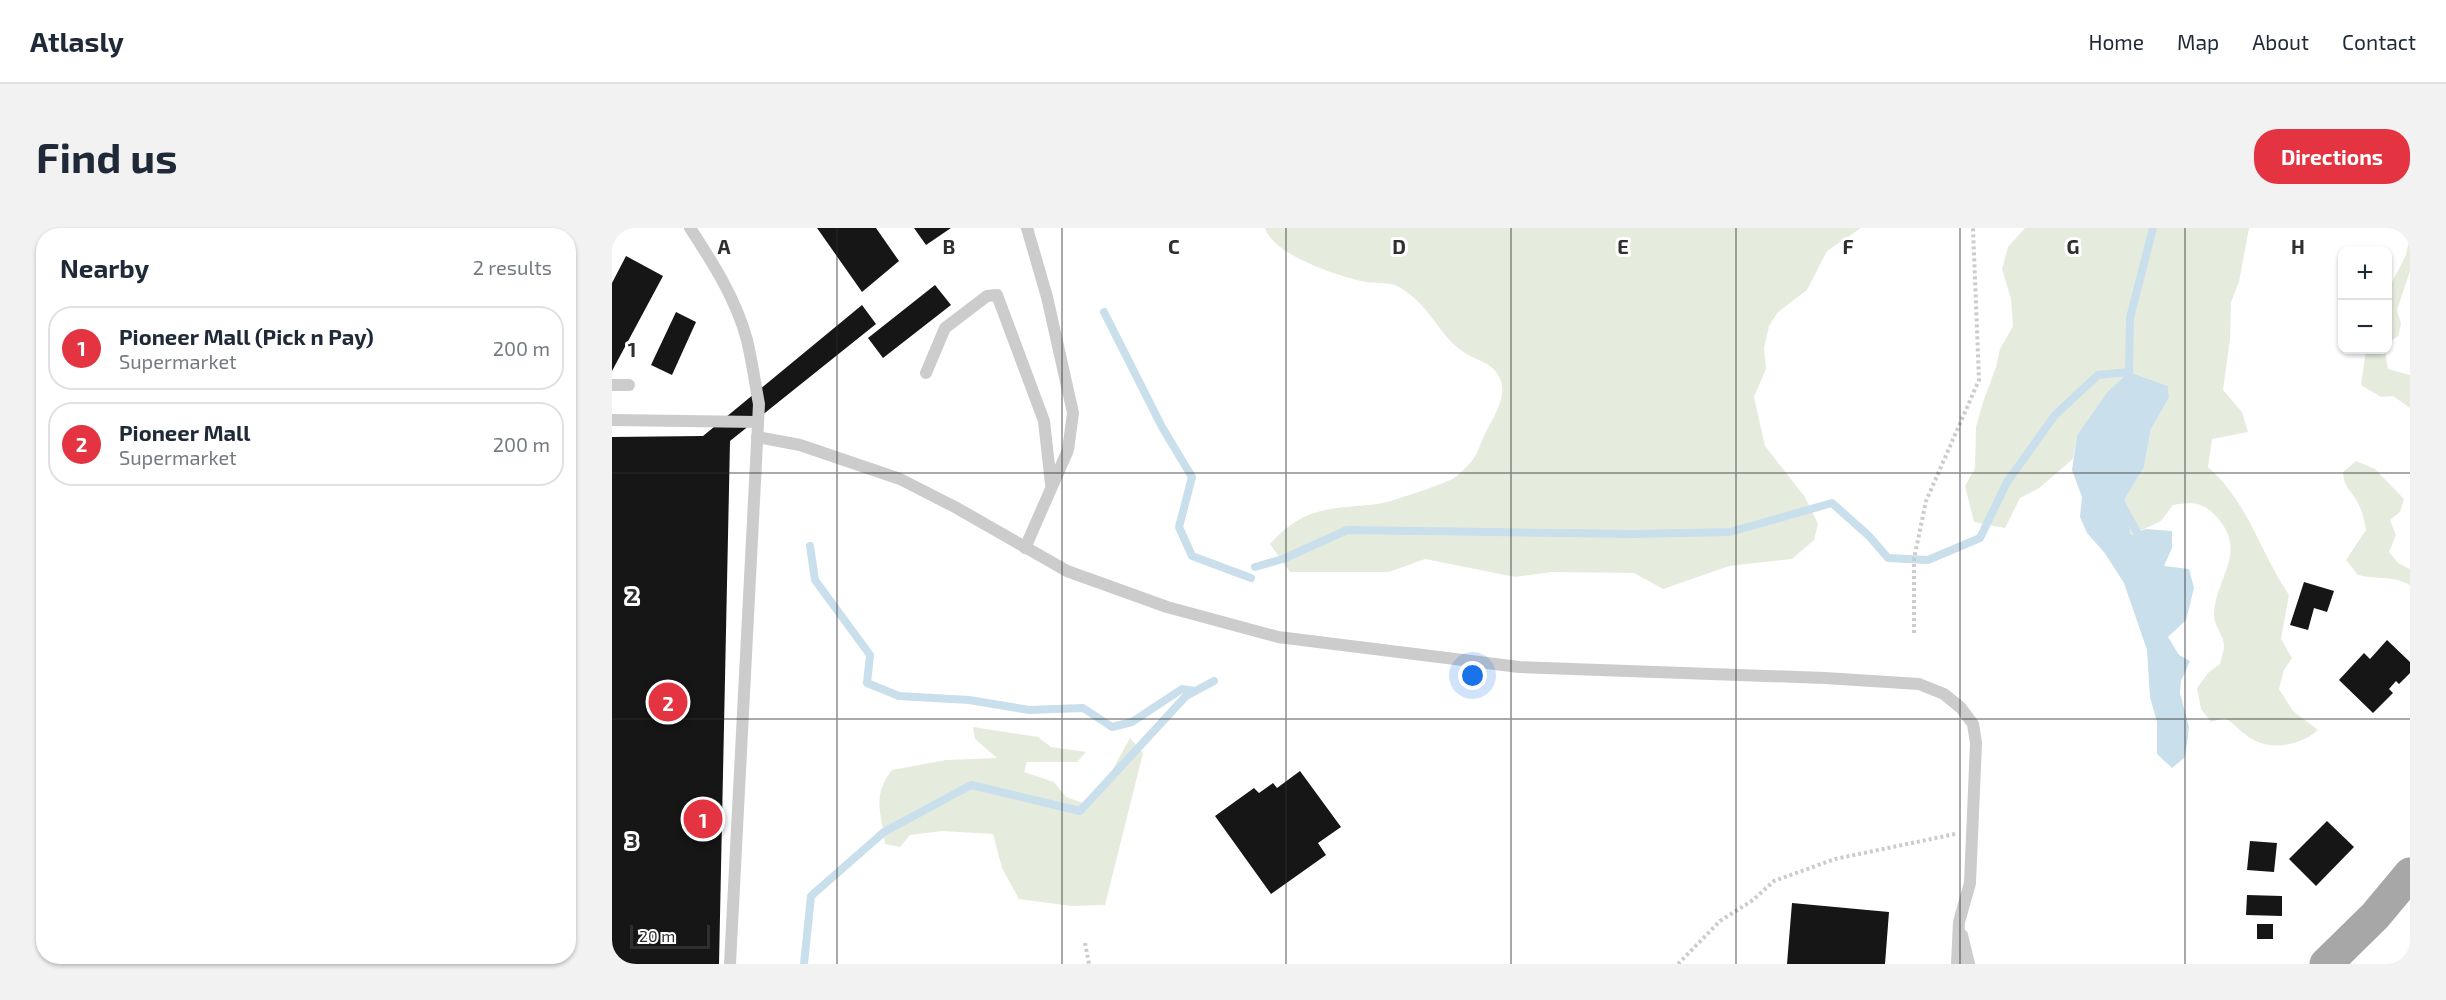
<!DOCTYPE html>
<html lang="en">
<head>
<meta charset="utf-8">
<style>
  body { margin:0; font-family:"Exo 2",sans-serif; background:#f2f2f3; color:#1f2937 }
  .controls { position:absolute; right:18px; top:18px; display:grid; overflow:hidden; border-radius:12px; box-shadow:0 2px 4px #0004 }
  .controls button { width:54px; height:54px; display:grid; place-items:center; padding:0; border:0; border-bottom:2px solid #e0e1e3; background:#fff; color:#1f2937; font:30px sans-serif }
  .scale { position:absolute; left:18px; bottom:15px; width:80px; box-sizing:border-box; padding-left:6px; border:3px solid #2f2f2f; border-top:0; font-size:16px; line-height:21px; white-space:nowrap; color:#2f2f2f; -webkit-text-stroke:4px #fff; paint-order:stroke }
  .you { position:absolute; left:861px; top:448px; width:21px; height:21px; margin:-15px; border:4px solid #fff; border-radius:50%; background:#1a73e8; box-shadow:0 0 0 9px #1a73e833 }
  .badge { display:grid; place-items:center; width:39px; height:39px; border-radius:50%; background:#e43341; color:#fff; font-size:20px; font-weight:700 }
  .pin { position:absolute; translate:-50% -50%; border:3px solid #fff; box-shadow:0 2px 6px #0006 }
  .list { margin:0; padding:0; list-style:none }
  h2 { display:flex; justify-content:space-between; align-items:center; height:78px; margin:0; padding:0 24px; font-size:26px }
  h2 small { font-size:20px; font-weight:400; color:#747a83 }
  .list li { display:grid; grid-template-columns:39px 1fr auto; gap:18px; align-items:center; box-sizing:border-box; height:84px; margin:0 12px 12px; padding:0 12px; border:2px solid #e0e1e3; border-radius:24px }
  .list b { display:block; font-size:22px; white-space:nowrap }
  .list p { margin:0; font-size:20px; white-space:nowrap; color:#747a83 }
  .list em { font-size:20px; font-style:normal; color:#747a83 }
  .map { position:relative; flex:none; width:1798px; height:736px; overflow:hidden; border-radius:24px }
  header { display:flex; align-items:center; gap:36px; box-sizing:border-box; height:84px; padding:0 30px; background:#fff; border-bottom:2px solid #e0e1e3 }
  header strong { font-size:28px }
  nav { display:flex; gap:33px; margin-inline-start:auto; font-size:21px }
  .intro { display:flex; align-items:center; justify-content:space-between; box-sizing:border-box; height:144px; padding:0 36px }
  h1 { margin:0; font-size:42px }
  .button { padding:15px 27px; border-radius:24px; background:#e43341; color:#fff; font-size:21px; font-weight:700 }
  main { display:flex; gap:36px; padding:0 36px }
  aside { flex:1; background:#fff; border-radius:24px; box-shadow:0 2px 4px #0004 }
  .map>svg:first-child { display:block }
  .green { fill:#e5ecdd }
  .water { fill:#c9dfec }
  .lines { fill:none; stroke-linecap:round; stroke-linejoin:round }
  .stream { stroke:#c9dfec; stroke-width:8 }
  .building { fill:#161616 }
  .path { stroke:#ccc; stroke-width:4; stroke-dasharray:3 3; stroke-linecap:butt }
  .lane { stroke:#ccc; stroke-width:12 }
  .primary { stroke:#a7a7a7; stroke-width:33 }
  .grid { fill:none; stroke:#2f2f2f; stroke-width:1.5; stroke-opacity:0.55 }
  .grid-label { font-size:20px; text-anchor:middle; font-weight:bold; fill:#2f2f2f; stroke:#fff; stroke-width:6; stroke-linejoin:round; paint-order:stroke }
</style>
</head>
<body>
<header>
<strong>Atlasly</strong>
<nav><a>Home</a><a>Map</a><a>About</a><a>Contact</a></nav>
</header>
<div class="intro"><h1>Find us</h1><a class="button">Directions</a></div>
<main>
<aside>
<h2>Nearby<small>2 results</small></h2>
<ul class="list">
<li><span class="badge">1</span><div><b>Pioneer Mall (Pick n Pay)</b><p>Supermarket</p></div><em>200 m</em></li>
<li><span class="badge">2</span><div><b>Pioneer Mall</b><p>Supermarket</p></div><em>200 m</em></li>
</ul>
</aside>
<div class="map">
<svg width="1798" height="736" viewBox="0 0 1798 736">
  <rect width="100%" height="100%" fill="#fff"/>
  <!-- green -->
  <g class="green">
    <path d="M653,0H1249L1215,23L1195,62L1166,84L1157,98L1152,120L1154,141L1142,169L1153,218L1193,269L1206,296L1202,312L1180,331L1117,338L1051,361L1022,345L940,344L903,349L813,331L777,344H678L658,316C692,278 718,281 765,276C773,276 835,255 842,250C848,246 854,239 859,234C867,225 870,209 877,198C884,185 895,166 888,151C881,134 867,134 853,125C825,107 819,76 785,58C777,54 764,56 754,54C728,49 661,27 653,0Z"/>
    <path d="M1413,0H1637L1627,54L1619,74L1618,111L1611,162L1630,184L1636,204L1600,211L1596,239C1636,274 1648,324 1677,367L1669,411L1680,430L1672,442L1667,461L1681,483L1706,502C1692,515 1664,523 1644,513C1632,508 1624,497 1613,490L1599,494L1589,481L1585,460L1597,444L1608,436C1609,431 1612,424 1612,418C1612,408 1602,398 1602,387C1603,349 1638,324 1603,287C1589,273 1578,274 1561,277L1549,293L1519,307L1513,271L1532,239L1539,201L1557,170L1556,158L1517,144L1496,163L1465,207L1461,231L1427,260L1408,270L1393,300L1362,294L1353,258L1363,240L1364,199L1371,174L1384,139L1388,121L1401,98L1399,71L1390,41L1396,19Z"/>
    <polygon points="1798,9 1798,43 1785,82 1789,96 1786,108 1776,115 1776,62 1794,27"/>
    <polygon points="1754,122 1773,122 1776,141 1798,147 1798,180 1781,168 1769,169 1749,157"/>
    <path d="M1744,233L1763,241L1792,271L1788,284L1778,292L1784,307L1777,324L1786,335L1798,341V357C1779,347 1767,352 1746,347L1734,332L1754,302C1752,291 1750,280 1743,270C1736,259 1732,258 1731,244Z"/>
    <path d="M361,499L426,509L439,519L474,524L465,534H415L412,544L442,554L454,569L474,576L491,559L518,510L531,525L493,677L460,678L407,671L390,640L381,606L330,603L298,607L288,619L273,616C270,586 259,569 280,542L334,532L385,530L363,511Z"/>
  </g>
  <!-- water -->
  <polygon class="water" points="1517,144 1556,158 1557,170 1539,201 1532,239 1513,271 1519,307 1534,301 1560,303 1560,320 1552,338 1577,341 1582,360 1574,392 1556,409 1567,427 1578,433 1569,453 1568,465 1577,499 1575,516 1572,530 1560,540 1545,526 1545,494 1538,469 1535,422 1512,355 1492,324 1475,305 1468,289 1470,269 1460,242 1465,207 1496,163"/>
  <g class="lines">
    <!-- stream -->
    <g class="stream">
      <polyline points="492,84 550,199 580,249 567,299 580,328 639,350"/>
      <polyline points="1517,147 1518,90 1541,0"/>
      <polyline points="1510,277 1530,313"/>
      <polyline points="198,318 203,352 258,427 255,455 287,468 357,472 417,482 471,480 500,499 520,494 570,461 582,463"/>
      <polyline points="643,339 671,331 735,302 1022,306 1118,304 1220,275 1257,308 1276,330 1316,332 1368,310 1395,254 1443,187 1486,147 1517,144"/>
      <polyline points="192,736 199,668 272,604 359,557 468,583 574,468 602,453"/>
    </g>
  </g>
  <!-- building -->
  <g class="building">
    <polygon points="205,0 264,0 287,33 250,64"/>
    <polygon points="302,0 339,0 314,17"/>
    <polygon points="14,28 51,48 0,143 0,55"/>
    <polygon points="323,57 339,77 271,130 256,110"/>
    <polygon points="250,77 264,96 118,213 107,736 0,736 0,209 91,208"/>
    <polygon points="64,84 84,94 60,147 39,137"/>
    <polygon points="1692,354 1722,363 1715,384 1702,380 1696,402 1678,397"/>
    <polygon points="1775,412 1798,434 1798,445 1787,456 1784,453 1777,461 1781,465 1761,485 1727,452 1752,425 1758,431"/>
    <polygon points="688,543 729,599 706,615 714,627 659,666 603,588 642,560 647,565 661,555 665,560"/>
    <polygon points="1715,593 1742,619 1704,658 1677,631"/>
    <polygon points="1638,613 1665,615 1662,644 1635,642"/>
    <polygon points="1635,667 1670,668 1670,688 1634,687"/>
    <polygon points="1180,675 1277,684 1273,736 1175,736"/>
    <rect x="1645" y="696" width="16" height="15"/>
  </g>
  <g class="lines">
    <!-- path -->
    <g class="path">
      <polyline points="1302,405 1302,331 1314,273 1367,152 1361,0"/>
      <polyline points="473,715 477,736"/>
      <polyline points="1066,736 1108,693 1141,672 1162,653 1223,631 1343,606"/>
    </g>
    <!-- lane -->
    <g class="lane">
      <path d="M78,0C101,35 124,71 135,112C140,133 143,155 147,176L118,736"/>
      <polyline points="314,145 333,100 375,68 385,67 432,193 439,256"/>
      <polyline points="0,157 17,157"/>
      <polyline points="0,192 146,194"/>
      <polyline points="145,209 188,217 288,251 343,279 455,343 555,379 666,409 907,439 1213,450 1307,456 1332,466 1349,480 1361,496 1364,515 1358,655 1347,694 1345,736"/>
      <polyline points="413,320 456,222 461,185 435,69 415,0"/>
      <polyline points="1350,707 1357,736"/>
    </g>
    <!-- primary -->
    <polyline class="primary" points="1714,736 1763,688 1798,646"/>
  </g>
  <!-- grid -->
  <path class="grid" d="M225,0V736M450,0V736M674,0V736M899,0V736M1124,0V736M1348,0V736M1573,0V736M0,245H1798M0,491H1798"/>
  <g class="grid-label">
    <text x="112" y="26">A</text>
    <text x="337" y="26">B</text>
    <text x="562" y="26">C</text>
    <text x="787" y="26">D</text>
    <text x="1011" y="26">E</text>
    <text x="1236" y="26">F</text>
    <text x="1461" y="26">G</text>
    <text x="1686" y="26">H</text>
    <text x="20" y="129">1</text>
    <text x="20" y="375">2</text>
    <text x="20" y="620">3</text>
  </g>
</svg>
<div class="controls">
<button>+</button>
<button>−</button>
</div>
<div class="scale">20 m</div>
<div class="you"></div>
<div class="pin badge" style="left:91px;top:591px">1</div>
<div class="pin badge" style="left:56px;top:474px">2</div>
</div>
</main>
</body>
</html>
